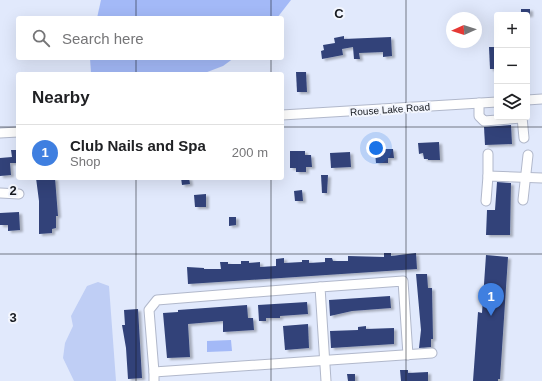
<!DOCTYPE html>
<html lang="en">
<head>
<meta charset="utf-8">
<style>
  body { margin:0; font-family:Arial,sans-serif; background:#f6f6f6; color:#202124 }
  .controls { position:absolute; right:12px; top:12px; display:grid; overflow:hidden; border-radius:4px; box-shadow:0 4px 16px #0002 }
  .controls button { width:36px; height:36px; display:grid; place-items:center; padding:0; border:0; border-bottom:1px solid #e0e0e0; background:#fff; color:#202124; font:20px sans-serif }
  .compass { position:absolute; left:446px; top:12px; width:36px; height:36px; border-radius:50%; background:#fff; box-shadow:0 4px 16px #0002; rotate:267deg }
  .you { position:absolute; left:376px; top:148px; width:14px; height:14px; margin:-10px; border:3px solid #fff; border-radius:50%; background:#1a73e8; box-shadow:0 0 0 6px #1a73e833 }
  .badge { display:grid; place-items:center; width:26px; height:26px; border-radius:50%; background:#7c3aed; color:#fff; font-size:13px; font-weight:700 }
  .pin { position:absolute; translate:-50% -33px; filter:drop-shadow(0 1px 2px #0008) }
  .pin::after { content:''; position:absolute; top:21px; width:14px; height:12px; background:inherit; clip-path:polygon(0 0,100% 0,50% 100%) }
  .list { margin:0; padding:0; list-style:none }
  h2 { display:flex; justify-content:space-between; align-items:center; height:52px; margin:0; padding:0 16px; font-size:17px }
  h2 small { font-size:13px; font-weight:400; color:#757577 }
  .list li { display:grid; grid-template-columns:26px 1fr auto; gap:12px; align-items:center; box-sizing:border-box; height:56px; padding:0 16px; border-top:1px solid #e0e0e0 }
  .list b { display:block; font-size:15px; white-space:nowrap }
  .list p { margin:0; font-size:13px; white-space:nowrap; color:#757577 }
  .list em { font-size:13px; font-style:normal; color:#757577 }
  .icon { flex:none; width:22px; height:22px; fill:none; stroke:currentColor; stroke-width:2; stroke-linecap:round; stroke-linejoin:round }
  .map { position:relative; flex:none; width:542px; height:381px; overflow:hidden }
  .search { position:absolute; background:#fff; box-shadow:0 4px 16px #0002; left:16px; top:16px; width:268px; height:44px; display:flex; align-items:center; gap:10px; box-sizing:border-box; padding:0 14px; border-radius:4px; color:#757577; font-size:15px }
  .panel { position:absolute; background:#fff; box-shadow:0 4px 16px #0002; left:16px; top:72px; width:268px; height:108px; border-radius:4px }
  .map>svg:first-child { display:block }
  .green { fill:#a3b9f7 }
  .water { fill:#bfcef5 }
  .building { fill:#314279; filter:url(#shadow) }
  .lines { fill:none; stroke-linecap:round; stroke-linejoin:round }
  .minor-casing { stroke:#b1b8cb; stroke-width:11 }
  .minor { stroke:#fff; stroke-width:9 }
  .grid { fill:none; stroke:#181b21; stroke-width:1; stroke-opacity:0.55 }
  .labels { text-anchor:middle; stroke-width:4; stroke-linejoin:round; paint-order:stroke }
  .street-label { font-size:10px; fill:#181b21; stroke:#f3f6fe }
  .grid-label { font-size:13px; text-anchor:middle; font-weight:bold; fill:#181b21; stroke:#f3f6fe; stroke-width:4; stroke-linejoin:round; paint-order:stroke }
</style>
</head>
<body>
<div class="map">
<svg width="542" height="381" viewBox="0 0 542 381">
  <defs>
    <filter id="shadow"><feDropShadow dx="3" dy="2" stdDeviation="1" flood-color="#0004"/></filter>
  </defs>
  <rect width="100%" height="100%" fill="#e1e9fc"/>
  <!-- green -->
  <g class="green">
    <polygon points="101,0 291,0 277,18 97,18"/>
    <polygon points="90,58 234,58 223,66 202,74 93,74 91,73"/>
    <polygon points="231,340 232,351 207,352 207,341"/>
  </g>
  <!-- water -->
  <polygon class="water" points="98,282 109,286 116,381 74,381 63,358 65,343 73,326 71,316 87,286"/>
  <!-- building -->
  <g class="building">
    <rect x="521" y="9" width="9" height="6"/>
    <polygon points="344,36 344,39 391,37 392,56 383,57 383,52 359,53 360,59 354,59 353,47 342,49 343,55 322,59 321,51 324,50 323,45 335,43 334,38"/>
    <polygon points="489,47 497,47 497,69 490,69"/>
    <polygon points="296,72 306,72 307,92 297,92"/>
    <polygon points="511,125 512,144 485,145 484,127"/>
    <polygon points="380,141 381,149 393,149 394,158 388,158 388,163 376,163 374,142"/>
    <polygon points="439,142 440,160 428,160 428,159 424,159 423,153 419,154 418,143"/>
    <polygon points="11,150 18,150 18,163 10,163 11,175 0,176 0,158 12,157"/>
    <polygon points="290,151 305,151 305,155 311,155 312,167 306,167 306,172 296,172 296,168 290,168"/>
    <polygon points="350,152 351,167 331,168 330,153"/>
    <polygon points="321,175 328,175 327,193 322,193"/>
    <polygon points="36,178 55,178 58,216 56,216 56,228 52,229 52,233 39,234 39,201"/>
    <polygon points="181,178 189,178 190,184 182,185"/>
    <polygon points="497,182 511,183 510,235 486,235 487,210 495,210"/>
    <polygon points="302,190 303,201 295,201 294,191"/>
    <polygon points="206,194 206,207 195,207 194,195"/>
    <polygon points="19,212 20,230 8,231 8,225 0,225 0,213"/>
    <polygon points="229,217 236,217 236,225 229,226"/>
    <polygon points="384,253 391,253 391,256 416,253 417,269 188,284 187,267 204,268 204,269 221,269 220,262 228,262 228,264 241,264 241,261 249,261 249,263 260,262 260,267 276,266 276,259 284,258 284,263 302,262 302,260 309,260 309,263 325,262 325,258 332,258 333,261 348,261 348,256 384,257"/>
    <polygon points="486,255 508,257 500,379 498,379 498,381 473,381 478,312 482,313"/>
    <polygon points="416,274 427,274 428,288 432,288 433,339 431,339 431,347 419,348 421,330"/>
    <polygon points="390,296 391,308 352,311 330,316 329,300"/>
    <polygon points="307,302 308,314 280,316 280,318 266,318 266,321 259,321 258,305"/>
    <polygon points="247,305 248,318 253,318 254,330 223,332 223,321 188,324 190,357 167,358 163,313 178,312 178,310"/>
    <polygon points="138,309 142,378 128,379 126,348 122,325 125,325 124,310"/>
    <polygon points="308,324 309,348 285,350 283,326"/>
    <polygon points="366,326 366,329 394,328 394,344 331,348 330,331 358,330 358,327"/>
    <polygon points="400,370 408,370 408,373 428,372 428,381 401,381"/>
    <polygon points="347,374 355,374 355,381 348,381"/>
  </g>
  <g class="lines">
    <defs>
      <g id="minor">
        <polyline points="527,100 542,99"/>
        <polyline points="479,103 479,116 484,121 522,118"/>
        <polyline points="282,115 497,102"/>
        <polyline points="522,117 524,138"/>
        <polyline points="0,133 18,132"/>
        <polyline points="488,176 488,154"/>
        <polyline points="0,193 19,194"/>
        <polyline points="523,200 528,155"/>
        <polyline points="486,201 488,176 542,178"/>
        <polyline points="154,372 149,310 157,300 320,287"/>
        <polyline points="154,381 154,372 432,353"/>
        <polyline points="326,381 320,287 403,281 408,355"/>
      </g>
    </defs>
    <!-- minor casing -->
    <use href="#minor" class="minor-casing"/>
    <!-- minor -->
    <use href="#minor" class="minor"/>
  </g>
  <!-- grid -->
  <path class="grid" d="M136,0V18M271,0V18M406,0V381M136,58V74M271,58V74M0,127H18M282,127H542M136,178V381M271,178V381M0,254H542"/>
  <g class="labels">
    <!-- street labels -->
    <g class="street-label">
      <text transform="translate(390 109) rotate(-4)" y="4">Rouse Lake Road</text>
    </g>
  </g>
  <g class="grid-label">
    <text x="339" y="18">C</text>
    <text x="13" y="195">2</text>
    <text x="13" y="322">3</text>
  </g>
</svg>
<div class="controls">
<button>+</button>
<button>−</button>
<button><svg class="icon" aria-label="layers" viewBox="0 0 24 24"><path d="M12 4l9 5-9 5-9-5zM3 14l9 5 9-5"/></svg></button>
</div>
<svg class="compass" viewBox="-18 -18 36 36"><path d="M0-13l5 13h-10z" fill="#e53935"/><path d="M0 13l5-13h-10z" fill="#757577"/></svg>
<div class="you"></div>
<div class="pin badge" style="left:491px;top:316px;background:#3f7fe0">1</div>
<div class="search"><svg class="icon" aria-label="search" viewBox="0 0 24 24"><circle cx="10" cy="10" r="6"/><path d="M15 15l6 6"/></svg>Search here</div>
<section class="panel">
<h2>Nearby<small></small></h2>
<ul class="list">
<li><span class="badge" style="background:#3f7fe0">1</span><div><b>Club Nails and Spa</b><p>Shop</p></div><em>200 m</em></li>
</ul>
</section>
</div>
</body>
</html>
